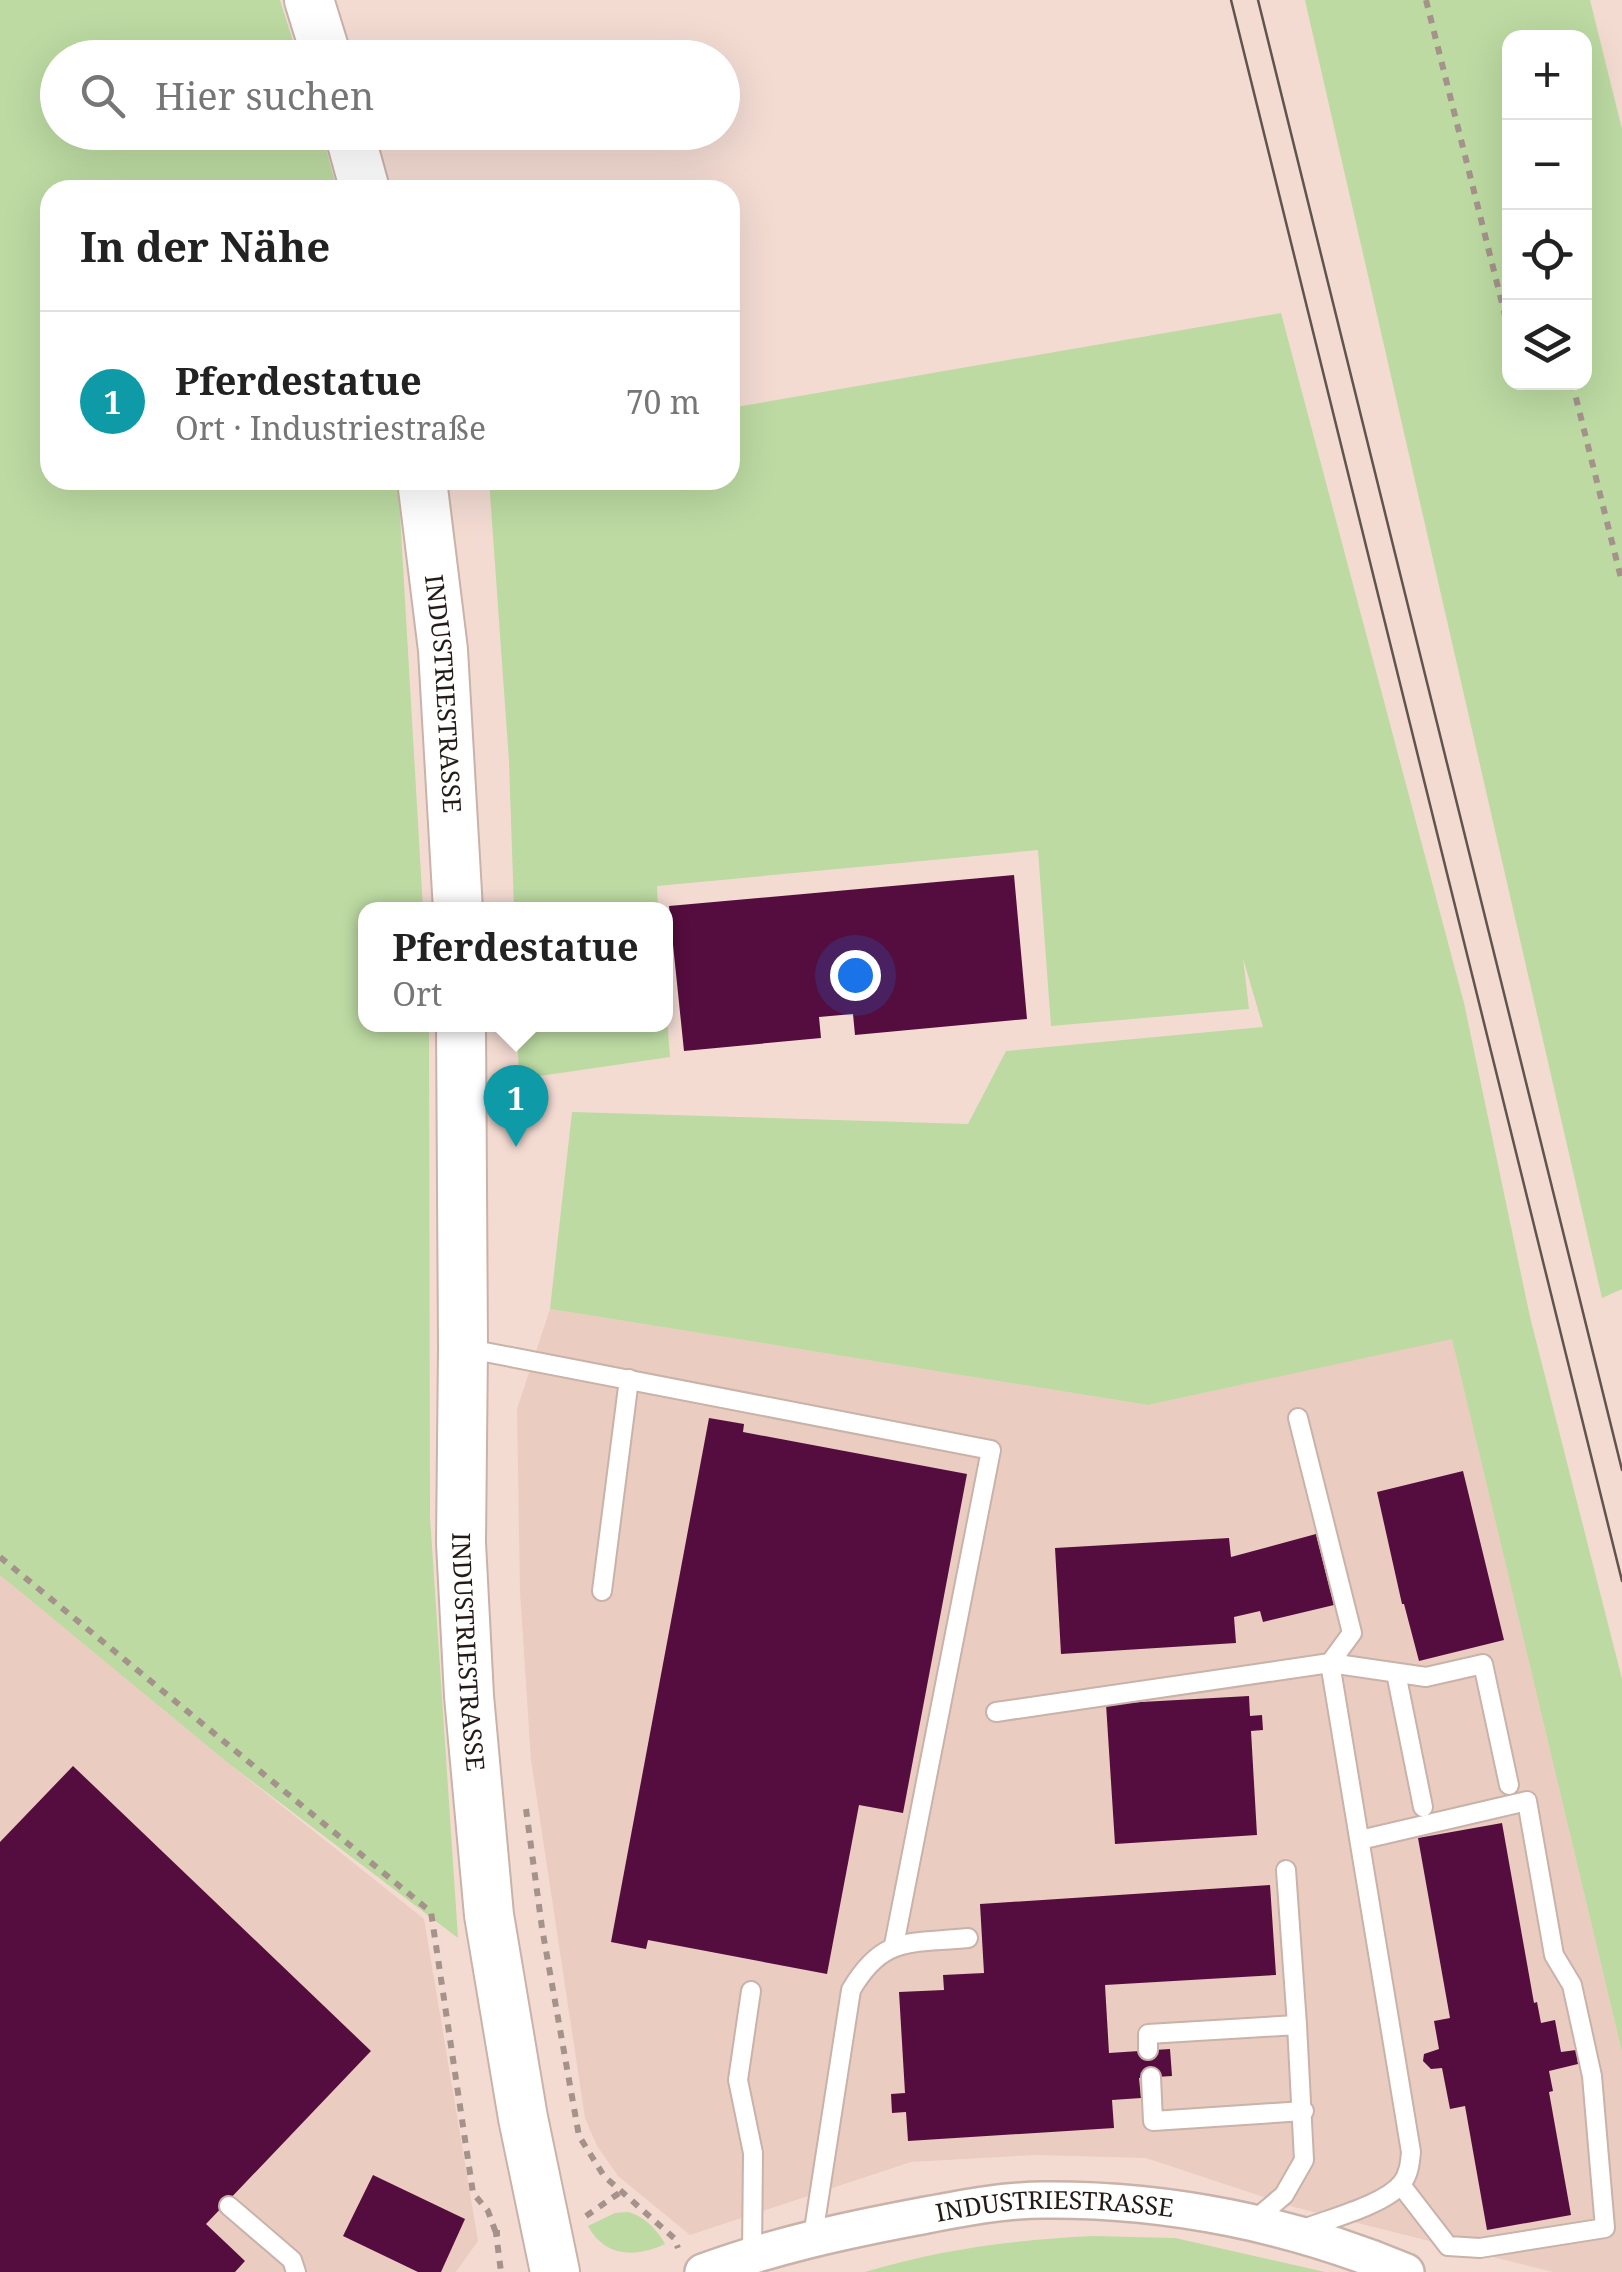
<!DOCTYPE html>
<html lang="de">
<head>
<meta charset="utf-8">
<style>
  body { margin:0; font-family:"Noto Serif",serif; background:#f2f2f2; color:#222 }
  .controls { position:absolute; right:30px; top:30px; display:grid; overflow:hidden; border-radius:20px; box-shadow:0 10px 40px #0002 }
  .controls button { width:90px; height:90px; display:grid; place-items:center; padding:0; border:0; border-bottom:2px solid #e0e0e0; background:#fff; color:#222; font:50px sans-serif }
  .you { position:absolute; left:855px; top:975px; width:35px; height:35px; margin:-25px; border:8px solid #fff; border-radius:50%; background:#1a73e8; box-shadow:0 0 0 15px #1a73e833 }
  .badge { display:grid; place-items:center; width:65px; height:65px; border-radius:50%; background:#12754c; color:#fff; font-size:32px; font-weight:700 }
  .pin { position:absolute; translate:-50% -82px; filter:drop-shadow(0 2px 5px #0008) }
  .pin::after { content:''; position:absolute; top:52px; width:35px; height:30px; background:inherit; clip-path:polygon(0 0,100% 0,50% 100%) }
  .popup { position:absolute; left:358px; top:902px; width:315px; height:130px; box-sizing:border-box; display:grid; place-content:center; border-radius:20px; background:#fff; filter:drop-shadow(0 2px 8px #0005); font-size:32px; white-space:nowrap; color:#767676 }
  .popup b { font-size:38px; color:#222 }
  .popup::after { content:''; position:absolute; left:50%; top:100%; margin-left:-20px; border:20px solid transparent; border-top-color:#fff }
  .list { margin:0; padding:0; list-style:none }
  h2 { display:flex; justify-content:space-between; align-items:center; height:130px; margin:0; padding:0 40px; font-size:42px }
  h2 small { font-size:32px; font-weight:400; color:#767676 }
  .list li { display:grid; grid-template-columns:65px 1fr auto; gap:30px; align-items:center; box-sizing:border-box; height:180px; padding:0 40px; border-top:2px solid #e0e0e0 }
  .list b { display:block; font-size:38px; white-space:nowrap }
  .list p { margin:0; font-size:32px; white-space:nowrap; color:#767676 }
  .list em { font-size:32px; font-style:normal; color:#767676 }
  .icon { flex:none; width:55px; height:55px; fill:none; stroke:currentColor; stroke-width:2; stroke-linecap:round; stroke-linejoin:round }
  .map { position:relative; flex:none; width:1622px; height:2272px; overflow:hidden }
  .search { position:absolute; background:#fff; box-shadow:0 10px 40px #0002; left:40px; top:40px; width:700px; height:110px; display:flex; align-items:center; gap:25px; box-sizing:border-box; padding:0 35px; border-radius:55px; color:#767676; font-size:38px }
  .panel { position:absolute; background:#fff; box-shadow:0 10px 40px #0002; left:40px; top:180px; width:700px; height:310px; border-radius:30px }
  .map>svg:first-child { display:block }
  .built { fill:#ebccc0 }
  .green { fill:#bcdaa2; fill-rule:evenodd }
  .building { fill:#550d3f }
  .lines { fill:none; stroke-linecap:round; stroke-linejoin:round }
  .lane-casing { stroke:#c9b2a9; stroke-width:22 }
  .street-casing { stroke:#c9b2a9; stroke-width:40 }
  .secondary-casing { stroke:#c9b2a9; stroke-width:52 }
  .path { stroke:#a4928b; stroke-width:6; stroke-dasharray:8 8; stroke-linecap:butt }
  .lane { stroke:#fff; stroke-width:18 }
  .street { stroke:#fff; stroke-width:35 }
  .secondary { stroke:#fff; stroke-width:48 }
  .tram { stroke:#61534e; stroke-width:2.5 }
  .labels { text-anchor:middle; stroke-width:10; stroke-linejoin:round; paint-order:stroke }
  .street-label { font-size:25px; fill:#241b18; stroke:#fdeae2 }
</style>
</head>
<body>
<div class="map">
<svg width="1622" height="2272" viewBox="0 0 1622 2272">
  <rect width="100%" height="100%" fill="#f3dbd2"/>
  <!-- built -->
  <g class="built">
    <polygon points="550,1309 1148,1405 1452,1338 1622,2052 1622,2272 1553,2272 1294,2207 1146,2158 1036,2155 911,2162 690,2235 618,2176 597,2146 585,2118 531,1760 520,1592 517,1409"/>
    <polygon points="0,1575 228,1763 424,1919 478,2241 456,2272 0,2272"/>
  </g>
  <!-- green -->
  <g class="green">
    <polygon points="0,0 280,0 298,57 58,58 58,132 322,133 337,190 50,190 50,480 398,480 423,909 366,910 366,1024 429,1025 430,1517 458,1938 228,1763 0,1575"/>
    <path d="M1305,0H1590L1622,129V1289L1602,1298ZM1510,38H1584V382H1510Z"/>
    <polygon points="1281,313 1464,1003 1530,1317 1622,1679 1622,2052 1452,1339 1148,1405 550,1309 572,1112 968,1124 1006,1051 1263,1027 1243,958 1249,1009 1051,1026 1038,850 657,886 658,909 514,909 509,761 489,480 730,480 730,408"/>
    <polygon points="666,1005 670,1057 519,1079 517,1025 666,1024"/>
    <path d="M628,2212C643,2215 658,2231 665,2244C635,2258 605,2257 588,2226L615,2213Z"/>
    <path d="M1093,2236L1175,2238L1325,2272H865C942,2249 1012,2240 1093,2236Z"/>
  </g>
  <!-- building -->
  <g class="building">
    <polygon points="1014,875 1027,1019 855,1035 853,1014 819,1017 821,1038 684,1051 669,906"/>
    <polygon points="709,1418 744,1424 743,1432 967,1474 903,1813 859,1805 827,1974 648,1940 646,1949 611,1942"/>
    <polygon points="1463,1471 1504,1640 1419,1661 1404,1604 1402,1604 1377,1492"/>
    <polygon points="1316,1534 1334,1605 1263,1622 1260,1611 1234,1617 1236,1643 1061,1654 1055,1548 1229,1538 1231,1557"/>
    <polygon points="1249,1696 1250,1716 1262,1715 1263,1730 1251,1731 1257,1835 1115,1844 1106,1704"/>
    <polygon points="73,1766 371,2051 206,2224 245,2261 235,2272 0,2272 0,1842"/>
    <polygon points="1502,1823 1534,2003 1537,2002 1541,2023 1555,2020 1561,2052 1576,2050 1578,2064 1549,2071 1553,2091 1549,2092 1571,2215 1487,2230 1465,2106 1450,2109 1442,2068 1431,2069 1423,2061 1424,2054 1439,2049 1434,2021 1450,2018 1418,1838"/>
    <polygon points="1270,1885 1276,1975 1105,1985 1109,2053 1170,2049 1172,2076 1139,2078 1141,2098 1112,2100 1114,2128 908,2141 906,2112 892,2113 891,2094 905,2093 899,1992 944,1990 943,1975 984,1973 980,1904"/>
    <polygon points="373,2175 465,2219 441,2272 418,2272 343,2236"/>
  </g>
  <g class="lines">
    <defs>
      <g id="lane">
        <polyline points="464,1348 991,1450 894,1945"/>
        <path d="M1298,1418L1352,1633L1330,1663L1411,2152C1410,2163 1409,2174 1402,2183C1385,2205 1328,2219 1301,2230"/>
        <polyline points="602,1591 629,1379"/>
        <polyline points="1396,1673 1423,1807"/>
        <polyline points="996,1712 1330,1663 1426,1677 1483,1664 1509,1785"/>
        <polyline points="1360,1840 1527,1801 1554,1955 1572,1985 1592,2076 1605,2228 1480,2248 1448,2246 1401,2185"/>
        <polyline points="1286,1870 1297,2025"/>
        <polyline points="751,1991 738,2080 753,2153 752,2254"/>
        <polyline points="1148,2050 1148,2034 1297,2025 1304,2160 1284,2195 1251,2223"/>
        <polyline points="1151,2077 1153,2121 1304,2111"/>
        <polyline points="229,2206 292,2260 296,2272"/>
        <path d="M813,2236L851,1990C883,1935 910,1944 968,1938"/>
      </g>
      <g id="street">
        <path id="s1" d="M703,2272C774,2246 842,2231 916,2217C958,2209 1001,2200 1044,2200C1168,2199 1292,2224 1406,2272"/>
      </g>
      <g id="secondary">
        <polyline points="309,0 327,58"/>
        <polyline points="349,132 365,190"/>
        <path id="s2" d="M422,480L443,650L458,910"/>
        <path id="s3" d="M461,1024L463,1348L461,1543L469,1696L489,1915L523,2118L555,2272"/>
      </g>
    </defs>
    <!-- lane casing -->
    <use href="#lane" class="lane-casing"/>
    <!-- street casing -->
    <use href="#street" class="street-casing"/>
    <!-- secondary casing -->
    <use href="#secondary" class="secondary-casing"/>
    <!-- path -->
    <g class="path">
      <polyline points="1426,0 1510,335"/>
      <polyline points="1572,382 1622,582"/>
      <polyline points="0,1557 431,1912 473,2193 488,2211 496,2233"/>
      <polyline points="526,1809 542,1928 579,2136 604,2176 674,2238 678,2248"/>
      <polyline points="586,2216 622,2191"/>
      <polyline points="500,2233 496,2233 501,2272"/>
    </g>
    <!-- lane -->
    <use href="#lane" class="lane"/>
    <!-- street -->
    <use href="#street" class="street"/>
    <!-- secondary -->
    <use href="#secondary" class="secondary"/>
    <!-- tram -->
    <g class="tram">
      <polyline points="1231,0 1622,1581"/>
      <polyline points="1258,0 1622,1470"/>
    </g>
  </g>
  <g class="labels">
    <!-- street labels -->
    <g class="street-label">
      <text dy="9" stroke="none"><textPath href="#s2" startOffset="215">INDUSTRIESTRASSE</textPath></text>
      <text dy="9" stroke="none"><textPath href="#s3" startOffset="628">INDUSTRIESTRASSE</textPath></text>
      <text dy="9" stroke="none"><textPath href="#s1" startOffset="360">INDUSTRIESTRASSE</textPath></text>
    </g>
  </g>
</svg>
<div class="controls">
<button>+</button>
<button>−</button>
<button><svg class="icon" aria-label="locate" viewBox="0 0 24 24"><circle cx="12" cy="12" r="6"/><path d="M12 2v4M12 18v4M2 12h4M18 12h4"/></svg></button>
<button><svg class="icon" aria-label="layers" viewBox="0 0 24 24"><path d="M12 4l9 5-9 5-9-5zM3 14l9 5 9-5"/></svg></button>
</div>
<div class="you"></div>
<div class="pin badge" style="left:516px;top:1147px;background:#0f9aa8">1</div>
<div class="popup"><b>Pferdestatue</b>Ort</div>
<div class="search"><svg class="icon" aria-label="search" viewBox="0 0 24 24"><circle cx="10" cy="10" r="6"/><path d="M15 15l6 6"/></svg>Hier suchen</div>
<section class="panel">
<h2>In der Nähe<small></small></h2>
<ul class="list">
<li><span class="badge" style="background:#0f9aa8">1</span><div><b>Pferdestatue</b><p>Ort · Industriestraße</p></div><em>70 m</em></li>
</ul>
</section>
</div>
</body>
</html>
